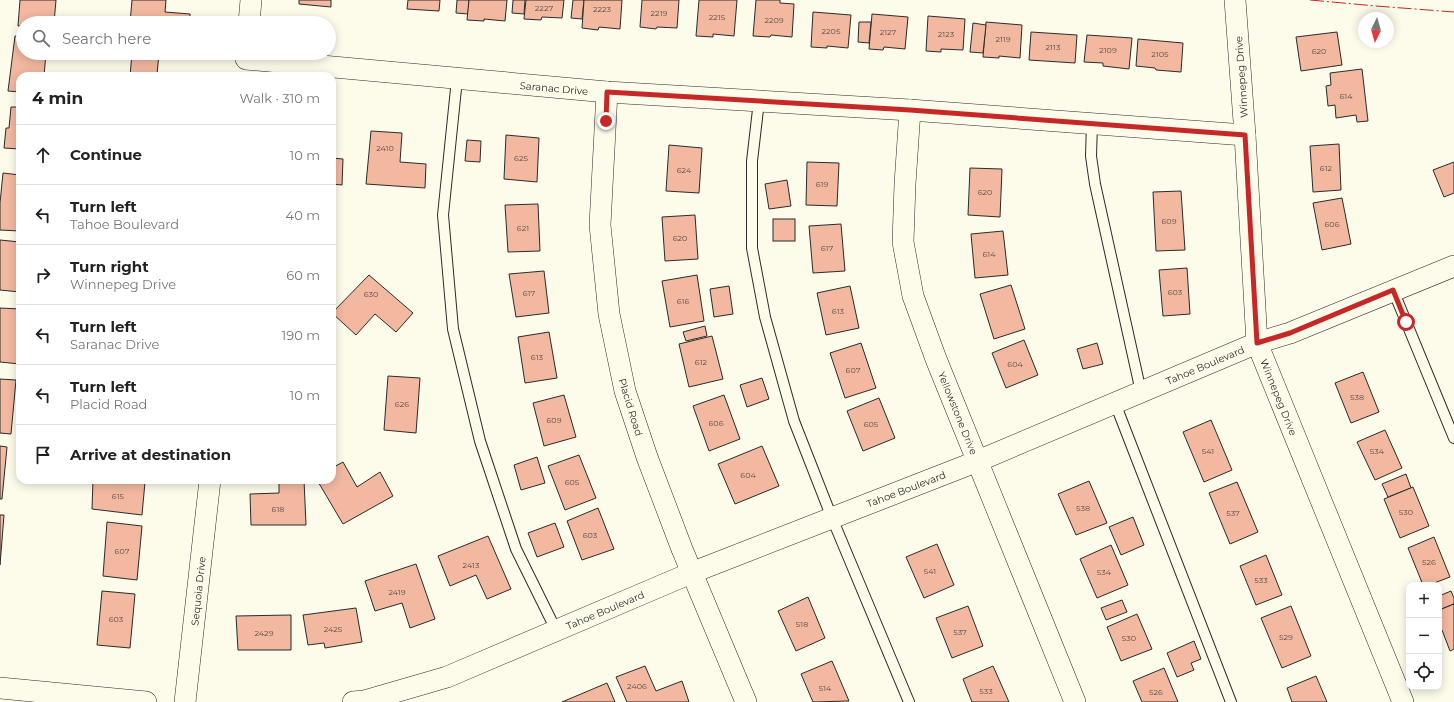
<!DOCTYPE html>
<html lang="en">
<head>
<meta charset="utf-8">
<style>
  body { margin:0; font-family:Montserrat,sans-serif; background:#f2f2f2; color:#222 }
  .controls { position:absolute; right:12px; bottom:12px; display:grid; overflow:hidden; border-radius:8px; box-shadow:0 2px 10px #0003 }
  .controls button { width:36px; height:36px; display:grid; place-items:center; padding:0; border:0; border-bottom:1px solid #e0e0e0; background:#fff; color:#222; font:20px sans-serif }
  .compass { position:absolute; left:1358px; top:12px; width:36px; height:36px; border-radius:50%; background:#fff; box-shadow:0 2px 10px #0003; rotate:185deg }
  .stop { position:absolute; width:12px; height:12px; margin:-9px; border:3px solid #c62828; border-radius:50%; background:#fff }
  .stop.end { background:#c62828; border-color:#fff; box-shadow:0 1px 4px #0008 }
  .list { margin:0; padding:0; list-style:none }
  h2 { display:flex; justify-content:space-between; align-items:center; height:52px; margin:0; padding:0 16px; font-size:17px }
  h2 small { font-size:13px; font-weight:400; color:#767676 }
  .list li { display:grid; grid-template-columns:26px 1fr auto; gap:12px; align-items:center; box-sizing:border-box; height:60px; padding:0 16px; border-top:1px solid #e0e0e0 }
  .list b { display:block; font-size:15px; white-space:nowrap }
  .list p { margin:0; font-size:13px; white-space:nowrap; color:#767676 }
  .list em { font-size:13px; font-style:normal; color:#767676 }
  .icon { flex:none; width:22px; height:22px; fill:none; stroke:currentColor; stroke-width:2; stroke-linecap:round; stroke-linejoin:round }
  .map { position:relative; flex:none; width:1454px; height:702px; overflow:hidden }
  .search { position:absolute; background:#fff; box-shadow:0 2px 10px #0003; left:16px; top:16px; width:320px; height:44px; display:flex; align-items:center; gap:10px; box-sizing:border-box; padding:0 14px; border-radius:22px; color:#767676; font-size:15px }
  .panel { position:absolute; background:#fff; box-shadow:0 2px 10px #0003; left:16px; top:72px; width:320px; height:412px; border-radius:12px }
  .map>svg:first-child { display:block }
  .building { fill:#f2b8a0; stroke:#2b2b2b }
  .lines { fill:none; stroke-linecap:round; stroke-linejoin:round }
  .service-casing { stroke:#2b2b2b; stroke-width:12 }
  .minor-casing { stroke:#2b2b2b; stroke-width:22 }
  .service { stroke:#fdfbea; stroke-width:10 }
  .minor { stroke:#fdfbea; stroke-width:21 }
  .power { stroke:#c62828; stroke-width:1; stroke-dasharray:14 3 2 3; stroke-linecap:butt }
  .route { stroke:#c62828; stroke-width:5 }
  .labels { text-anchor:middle; stroke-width:3; stroke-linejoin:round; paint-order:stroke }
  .number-label { font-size:8px; fill:#5d4e48 }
  .street-label { font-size:10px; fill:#2b2b2b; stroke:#fdfbea }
</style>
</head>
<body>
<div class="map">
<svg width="1454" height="702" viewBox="0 0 1454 702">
  <rect width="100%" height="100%" fill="#fdfbea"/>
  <!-- building -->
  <g class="building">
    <polygon points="20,0 56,0 54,23 23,23 23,26 18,26"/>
    <polygon points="132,0 166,0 165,12 190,14 190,23 130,23"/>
    <polygon points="299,0 331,0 331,7 299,4"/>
    <polygon points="408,0 440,0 439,11 407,9"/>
    <polygon points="457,0 469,0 468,14 456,13"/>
    <polygon points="469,0 507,0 505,21 484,19 484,21 467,20"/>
    <polygon points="513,0 525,0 524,14 512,13"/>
    <polygon points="526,0 564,0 562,18 542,17 541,20 524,19"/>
    <polygon points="573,0 584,0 582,19 571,18"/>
    <polygon points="584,0 622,0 620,29 599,27 598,30 582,28"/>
    <polygon points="642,0 679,0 677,28 657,27 656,29 640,27"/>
    <polygon points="699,0 737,0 734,36 713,34 713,37 696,36"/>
    <polygon points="756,0 780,0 780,3 794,4 792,37 771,35 770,37 753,36"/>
    <polygon points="813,12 851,15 848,48 827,46 827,48 811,47"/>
    <polygon points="872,14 908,17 905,49 884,47 883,50 869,49"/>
    <polygon points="928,16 965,19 963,50 941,49 941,52 926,51"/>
    <polygon points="859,22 871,22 869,43 858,42"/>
    <polygon points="986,22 1022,25 1020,58 999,56 999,58 983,57"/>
    <polygon points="973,23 986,25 983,53 970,52"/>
    <polygon points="1031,32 1077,35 1075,63 1029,60"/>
    <polygon points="1337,32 1342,65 1301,71 1296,37"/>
    <polygon points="1087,35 1132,38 1129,69 1103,66 1103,63 1084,62"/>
    <polygon points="15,36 23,37 23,53 46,53 44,76 20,76 20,92 8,91"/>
    <polygon points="1138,39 1183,43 1181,72 1156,70 1155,68 1136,66"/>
    <polygon points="132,53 159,53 157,75 167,76 130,76"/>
    <polygon points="1362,69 1368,121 1357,122 1356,115 1336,118 1335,105 1328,106 1326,86 1331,85 1330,73"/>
    <polygon points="11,107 20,107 20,149 4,148 6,128 9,128"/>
    <polygon points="371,131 402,133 400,162 426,164 425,188 366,184"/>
    <polygon points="506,135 539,138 537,182 504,179"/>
    <polygon points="467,140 481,141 480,162 465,161"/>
    <polygon points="1339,144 1341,190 1313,192 1310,146"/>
    <polygon points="669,145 702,148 699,193 666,191"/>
    <polygon points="332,158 343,159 342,185 332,184"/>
    <polygon points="807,162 839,163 837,206 806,205"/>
    <polygon points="1454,162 1454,193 1444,197 1433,170"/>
    <polygon points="970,168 1002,169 1000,217 968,215"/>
    <polygon points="3,173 20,175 20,231 0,230 0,203"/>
    <polygon points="787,180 791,206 769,209 765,184"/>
    <polygon points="1181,191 1185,250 1156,251 1153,192"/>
    <polygon points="1342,198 1351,244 1322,250 1313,203"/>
    <polygon points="538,204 540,251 508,252 505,205"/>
    <polygon points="695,215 698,259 665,261 662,217"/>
    <rect x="773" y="219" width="22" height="22"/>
    <polygon points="841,224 845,271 813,273 809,226"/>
    <polygon points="1003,231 1008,275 975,278 971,234"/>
    <polygon points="0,240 20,242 20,292 0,290"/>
    <polygon points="1187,268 1190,314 1163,316 1159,270"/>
    <polygon points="544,271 549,313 516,317 509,274"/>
    <polygon points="369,275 413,313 396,332 375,314 356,335 332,313"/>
    <polygon points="697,275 704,321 670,327 662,281"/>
    <polygon points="1011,285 1025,329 994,339 980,294"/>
    <polygon points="729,286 733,314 714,317 710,289"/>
    <polygon points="850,286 859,328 826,335 817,293"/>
    <polygon points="0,308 20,309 20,364 0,362"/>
    <polygon points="705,326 707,336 686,341 683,332"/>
    <polygon points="549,332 557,378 525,383 518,337"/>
    <polygon points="712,336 723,379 689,387 679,344"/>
    <polygon points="1024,340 1038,375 1006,388 992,353"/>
    <polygon points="861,343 876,388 845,398 830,353"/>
    <polygon points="1097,343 1103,364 1083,369 1077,349"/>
    <polygon points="1363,372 1379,412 1351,423 1335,383"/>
    <polygon points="388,376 420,378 416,433 384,430"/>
    <polygon points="762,378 769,399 747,407 740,385"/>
    <polygon points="0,379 16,380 11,434 0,433"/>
    <polygon points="564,395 576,437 544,446 533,403"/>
    <polygon points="724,395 740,439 709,451 693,406"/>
    <polygon points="879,398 895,438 863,451 847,411"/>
    <polygon points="1211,420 1232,470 1204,482 1183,432"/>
    <polygon points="1385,430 1402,468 1375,480 1357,442"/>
    <polygon points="0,446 7,447 2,499 0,499"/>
    <polygon points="762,446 779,486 735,504 718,464"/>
    <polygon points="579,455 596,498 565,510 548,466"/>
    <polygon points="537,457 545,483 521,490 514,465"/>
    <polygon points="343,462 357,487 380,472 393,496 343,524 317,480 332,480 332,468"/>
    <polygon points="1406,474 1411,488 1388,497 1382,484"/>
    <polygon points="93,480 126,480 145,482 142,515 92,509"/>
    <polygon points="279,480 304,480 306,525 251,525 250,494 279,493"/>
    <polygon points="1089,481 1107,523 1076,535 1058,494"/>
    <polygon points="1237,482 1258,532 1230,544 1209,493"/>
    <polygon points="1413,487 1429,526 1400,538 1384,499"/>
    <polygon points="598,508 614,549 582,560 567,521"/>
    <polygon points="0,515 4,515 0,565"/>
    <polygon points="1133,517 1144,545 1121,555 1109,527"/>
    <polygon points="107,522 142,526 137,580 103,576"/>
    <polygon points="555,523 564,547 537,557 528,533"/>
    <polygon points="488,536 511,589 487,599 476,575 450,586 438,556"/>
    <polygon points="1434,537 1450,577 1429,585 1423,585 1408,548"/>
    <polygon points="937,544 954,585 924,598 906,557"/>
    <polygon points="1111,545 1128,585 1097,598 1080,559"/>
    <polygon points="1266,555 1282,595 1256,605 1240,566"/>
    <polygon points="416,564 435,619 410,628 402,603 375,611 365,581"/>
    <polygon points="102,591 135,594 130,648 97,645"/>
    <polygon points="1451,591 1454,598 1454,604 1439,610 1439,596"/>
    <polygon points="808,597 825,638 796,651 778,611"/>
    <polygon points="1122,600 1127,612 1106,620 1101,608"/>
    <polygon points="1454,604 1454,649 1450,651 1442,630 1440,631 1439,628 1439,610"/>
    <polygon points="968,606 983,646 952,658 936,618"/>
    <polygon points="1291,606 1311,656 1282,668 1261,618"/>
    <polygon points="356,608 362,642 325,648 324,643 308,645 303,615"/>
    <polygon points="1137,614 1152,649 1121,661 1107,627"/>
    <polygon points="291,615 291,650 238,650 236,616"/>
    <polygon points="1194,641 1201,659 1191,663 1194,670 1177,677 1167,653"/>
    <polygon points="832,661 849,701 813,702 801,674"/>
    <polygon points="645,666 656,691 682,681 689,702 627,702 616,677"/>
    <polygon points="993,666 1009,702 972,702 963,679"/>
    <polygon points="1164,668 1178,702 1142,702 1133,681"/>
    <polygon points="1316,676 1327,702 1292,702 1287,688"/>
    <polygon points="607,683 615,702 562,702"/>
  </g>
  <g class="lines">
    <defs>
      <g id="service">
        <polyline points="457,79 443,215 453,329 480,441 516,549 556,630"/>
        <polyline points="759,101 752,161 752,248 765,317 794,421 832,518 909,702"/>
        <polyline points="1092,123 1091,156 1095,184 1141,392"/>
        <polyline points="1393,290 1454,438"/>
        <polyline points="1115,403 1231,702"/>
      </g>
      <g id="minor">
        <polyline points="1235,0 1245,135 1257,343 1403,702"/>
        <polyline points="249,23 251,0"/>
        <polyline points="246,59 607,92 910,110 1245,135"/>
        <polyline points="607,92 600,225 609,314 625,391 647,457 682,549 746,702"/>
        <polyline points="910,110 905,184 903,242 913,296 936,359 1075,702"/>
        <polyline points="0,688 146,702"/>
        <polyline points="185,702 210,480"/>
        <polyline points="353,702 364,701 447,677 691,573 978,461 1257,343 1290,333 1454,266"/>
      </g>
    </defs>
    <!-- service casing -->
    <use href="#service" class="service-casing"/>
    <!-- minor casing -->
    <use href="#minor" class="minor-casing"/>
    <!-- service -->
    <use href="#service" class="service"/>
    <!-- minor -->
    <use href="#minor" class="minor"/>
    <!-- power -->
    <polyline class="power" points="1310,0 1376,6 1454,12"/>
  </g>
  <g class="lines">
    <!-- route -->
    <polyline class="route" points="606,121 607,92 910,110 1245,135 1257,343 1290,333 1393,290 1406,322"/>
  </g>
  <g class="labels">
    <!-- number labels -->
    <g class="number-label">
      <text x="544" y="11">2227</text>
      <text x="602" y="12">2223</text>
      <text x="659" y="16">2219</text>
      <text x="717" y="20">2215</text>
      <text x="774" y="23">2209</text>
      <text x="831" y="34">2205</text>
      <text x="888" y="35">2127</text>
      <text x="946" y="37">2123</text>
      <text x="1003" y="42">2119</text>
      <text x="1053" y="50">2113</text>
      <text x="1108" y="53">2109</text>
      <text x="1319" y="54">620</text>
      <text x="1160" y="57">2105</text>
      <text x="1346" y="99">614</text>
      <text x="385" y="151">2410</text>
      <text x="521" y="161">625</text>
      <text x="1326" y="171">612</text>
      <text x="684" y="173">624</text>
      <text x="822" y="187">619</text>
      <text x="985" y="195">620</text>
      <text x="1169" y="224">609</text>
      <text x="1332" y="227">606</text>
      <text x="523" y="231">621</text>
      <text x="680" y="241">620</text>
      <text x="827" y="251">617</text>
      <text x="989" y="257">614</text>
      <text x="1175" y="295">603</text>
      <text x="529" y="296">617</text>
      <text x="371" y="297">630</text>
      <text x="683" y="304">616</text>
      <text x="838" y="314">613</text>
      <text x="537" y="360">613</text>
      <text x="701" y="365">612</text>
      <text x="1015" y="367">604</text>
      <text x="853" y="373">607</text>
      <text x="1357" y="400">538</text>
      <text x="402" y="407">626</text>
      <text x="554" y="423">609</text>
      <text x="716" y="426">606</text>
      <text x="871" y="427">605</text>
      <text x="1208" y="454">541</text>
      <text x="1377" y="454">534</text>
      <text x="748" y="478">604</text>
      <text x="572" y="485">605</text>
      <text x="118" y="499">615</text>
      <text x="1083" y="511">538</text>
      <text x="278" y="512">618</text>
      <text x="1406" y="515">530</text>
      <text x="1233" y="516">537</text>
      <text x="590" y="538">603</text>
      <text x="122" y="554">607</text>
      <text x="1429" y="565">526</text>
      <text x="471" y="568">2413</text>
      <text x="930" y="574">541</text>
      <text x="1104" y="575">534</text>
      <text x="1261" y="583">533</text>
      <text x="397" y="595">2419</text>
      <text x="116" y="622">603</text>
      <text x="802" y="627">518</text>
      <text x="333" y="632">2425</text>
      <text x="960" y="635">537</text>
      <text x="264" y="636">2429</text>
      <text x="1286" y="640">529</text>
      <text x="1129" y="641">530</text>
      <text x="637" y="689">2406</text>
      <text x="825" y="691">514</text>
      <text x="986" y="694">533</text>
      <text x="1156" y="695">526</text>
    </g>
    <!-- street labels -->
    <g class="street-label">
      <text transform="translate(1241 77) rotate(-94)" y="4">Winnepeg Drive</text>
      <text transform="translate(554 88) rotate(5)" y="4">Saranac Drive</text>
      <text transform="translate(1205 365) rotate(-23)" y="4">Tahoe Boulevard</text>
      <text transform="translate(1279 397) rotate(68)" y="4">Winnepeg Drive</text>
      <text transform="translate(631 407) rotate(73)" y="4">Placid Road</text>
      <text transform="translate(958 413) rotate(68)" y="4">Yellowstone Drive</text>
      <text transform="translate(906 489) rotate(-21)" y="4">Tahoe Boulevard</text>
      <text transform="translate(198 591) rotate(-84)" y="4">Sequoia Drive</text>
      <text transform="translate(605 610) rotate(-23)" y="4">Tahoe Boulevard</text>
    </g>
  </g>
</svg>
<div class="controls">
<button>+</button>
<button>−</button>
<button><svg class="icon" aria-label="locate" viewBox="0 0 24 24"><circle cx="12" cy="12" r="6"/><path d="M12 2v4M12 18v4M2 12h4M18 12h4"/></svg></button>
</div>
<svg class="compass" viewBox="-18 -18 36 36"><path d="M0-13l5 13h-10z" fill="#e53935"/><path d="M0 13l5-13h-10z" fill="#767676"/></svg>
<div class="stop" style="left:1406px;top:322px"></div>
<div class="stop end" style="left:606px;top:121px"></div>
<div class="search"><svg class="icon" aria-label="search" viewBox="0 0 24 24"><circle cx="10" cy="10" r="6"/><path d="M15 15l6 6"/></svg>Search here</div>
<section class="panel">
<h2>4 min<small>Walk · 310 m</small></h2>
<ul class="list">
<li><svg class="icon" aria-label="ahead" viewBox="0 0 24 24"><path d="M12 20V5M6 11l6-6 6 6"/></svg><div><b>Continue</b></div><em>10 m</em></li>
<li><svg class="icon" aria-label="left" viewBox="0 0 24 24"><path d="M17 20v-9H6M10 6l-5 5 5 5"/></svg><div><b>Turn left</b><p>Tahoe Boulevard</p></div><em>40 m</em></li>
<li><svg class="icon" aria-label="right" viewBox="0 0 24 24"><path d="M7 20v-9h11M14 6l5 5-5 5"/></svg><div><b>Turn right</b><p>Winnepeg Drive</p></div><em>60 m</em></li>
<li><svg class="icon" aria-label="left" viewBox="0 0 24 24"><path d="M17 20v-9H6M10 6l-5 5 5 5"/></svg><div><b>Turn left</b><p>Saranac Drive</p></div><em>190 m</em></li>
<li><svg class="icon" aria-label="left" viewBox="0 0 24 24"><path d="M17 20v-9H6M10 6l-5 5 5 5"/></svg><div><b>Turn left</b><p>Placid Road</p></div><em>10 m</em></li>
<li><svg class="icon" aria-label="arrive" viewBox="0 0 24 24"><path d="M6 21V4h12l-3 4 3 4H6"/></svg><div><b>Arrive at destination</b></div></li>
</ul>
</section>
</div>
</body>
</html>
